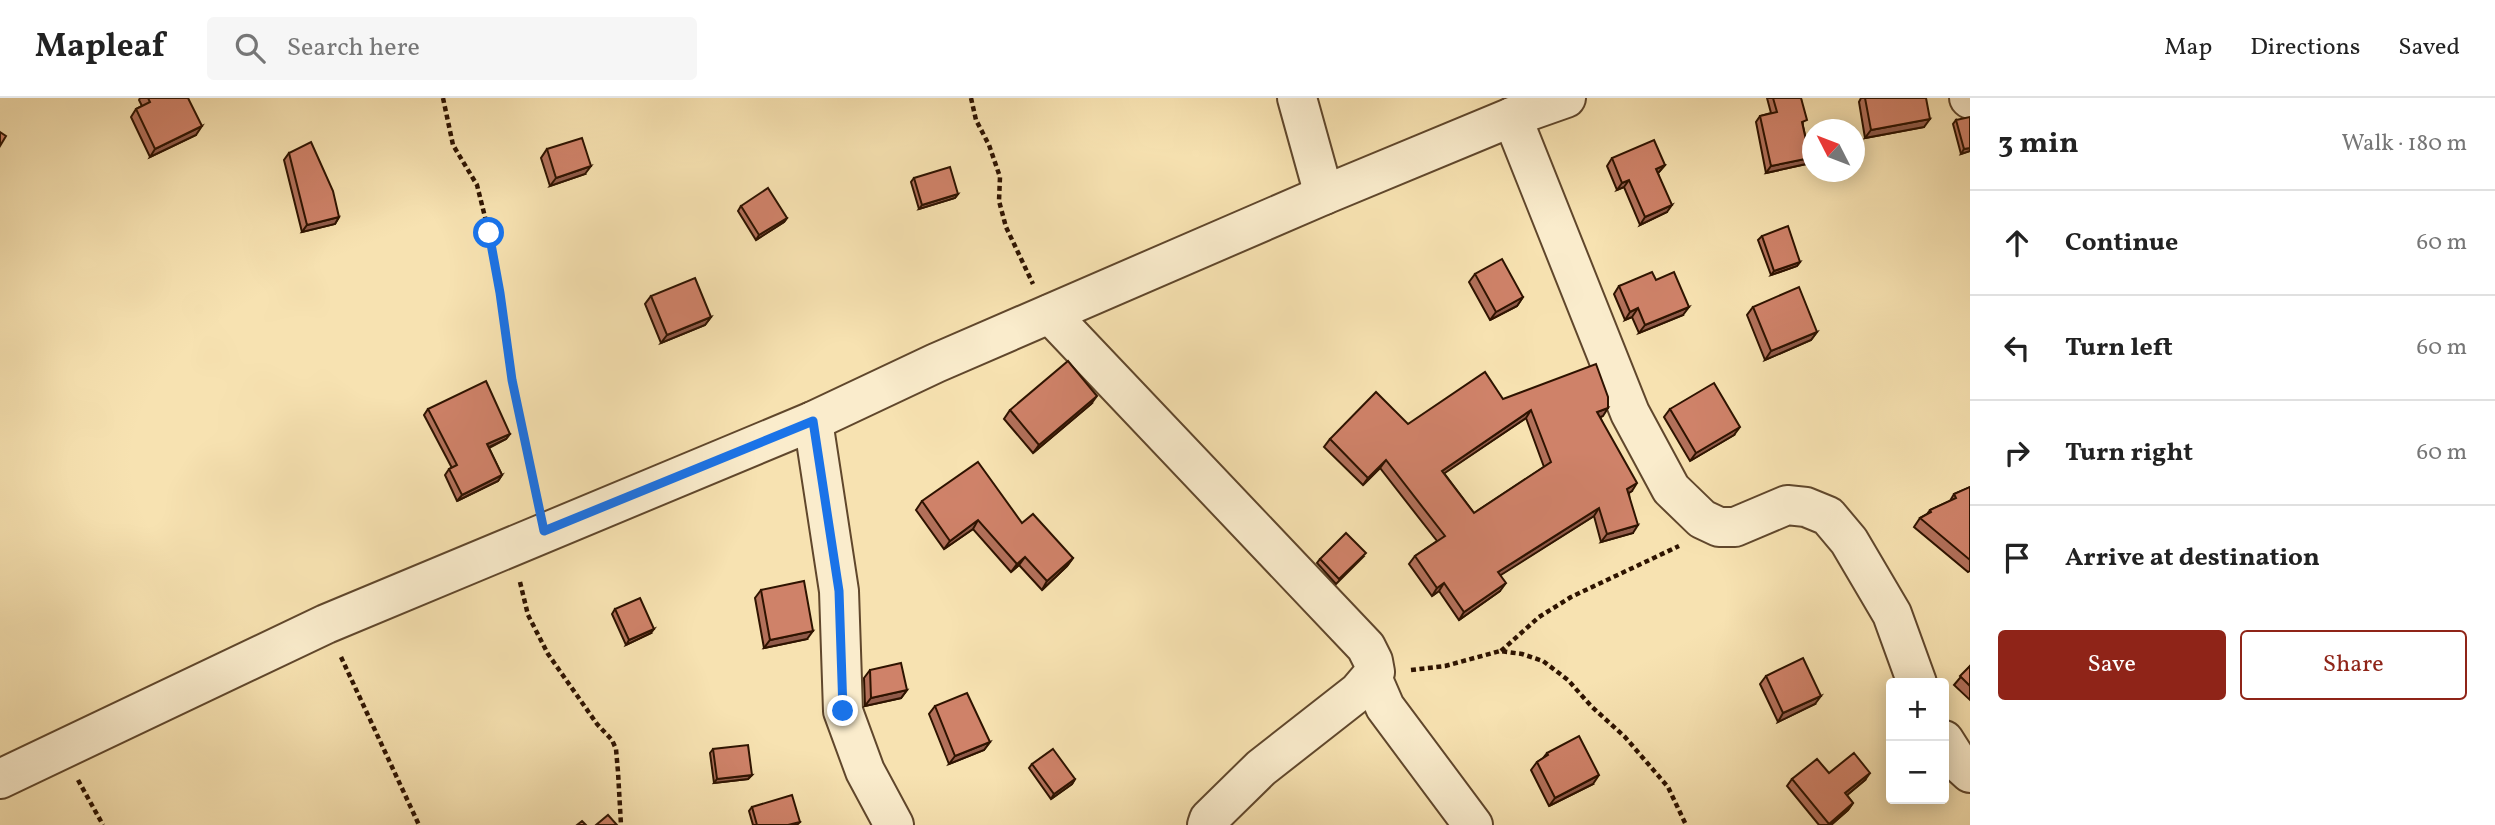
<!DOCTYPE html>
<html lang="en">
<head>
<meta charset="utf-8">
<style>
  body { margin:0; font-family:Vollkorn,serif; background:#f6f6f6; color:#222 }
  .controls { position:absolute; right:21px; bottom:21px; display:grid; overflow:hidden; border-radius:7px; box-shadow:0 4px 18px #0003 }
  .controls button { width:63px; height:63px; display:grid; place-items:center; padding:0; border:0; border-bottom:2px solid #e0e0e0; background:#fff; color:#222; font:35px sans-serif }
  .compass { position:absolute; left:1802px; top:21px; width:63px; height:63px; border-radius:50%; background:#fff; box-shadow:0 4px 18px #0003; rotate:312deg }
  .stop { position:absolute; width:21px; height:21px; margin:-16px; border:5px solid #1a73e8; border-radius:50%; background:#fff }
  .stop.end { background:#1a73e8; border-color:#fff; box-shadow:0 2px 7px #0008 }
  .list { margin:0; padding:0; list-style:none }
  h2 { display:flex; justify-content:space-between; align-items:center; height:91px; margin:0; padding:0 28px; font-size:30px }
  h2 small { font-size:23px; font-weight:400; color:#767676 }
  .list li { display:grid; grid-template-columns:46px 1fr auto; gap:21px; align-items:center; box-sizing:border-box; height:105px; padding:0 28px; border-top:2px solid #e0e0e0 }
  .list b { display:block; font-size:26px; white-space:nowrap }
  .list em { font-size:23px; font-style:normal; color:#767676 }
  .actions { display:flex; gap:14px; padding:21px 28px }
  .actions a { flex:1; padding:16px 0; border:2px solid #8f2418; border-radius:7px; text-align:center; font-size:24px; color:#8f2418 }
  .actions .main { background:#8f2418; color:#fff }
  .icon { flex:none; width:38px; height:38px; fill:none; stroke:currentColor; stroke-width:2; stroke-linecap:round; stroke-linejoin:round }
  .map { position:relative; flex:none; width:1970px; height:727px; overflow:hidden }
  header { display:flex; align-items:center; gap:42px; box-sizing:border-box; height:98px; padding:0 35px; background:#fff; border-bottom:2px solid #e0e0e0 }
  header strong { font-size:33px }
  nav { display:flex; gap:38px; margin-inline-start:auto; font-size:24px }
  .search { width:490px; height:63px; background:#f6f6f6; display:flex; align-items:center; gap:18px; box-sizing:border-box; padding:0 24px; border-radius:7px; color:#767676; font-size:26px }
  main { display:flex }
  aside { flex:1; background:#fff }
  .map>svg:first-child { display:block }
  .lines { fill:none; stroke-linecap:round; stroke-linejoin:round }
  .minor-casing { stroke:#60472c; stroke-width:42 }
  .path { stroke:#2e1300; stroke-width:4.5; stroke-dasharray:5 3.5; stroke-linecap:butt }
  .minor { stroke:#faeccc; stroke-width:38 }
  .wall { fill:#b2705a; stroke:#2e1300; stroke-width:2; fill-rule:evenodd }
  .shaded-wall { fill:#915b4a; stroke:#2e1300; stroke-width:2 }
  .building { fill:#cf8269; stroke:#2e1300; stroke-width:2; fill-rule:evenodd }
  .route { stroke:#1a73e8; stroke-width:9 }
</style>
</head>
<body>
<header>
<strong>Mapleaf</strong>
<div class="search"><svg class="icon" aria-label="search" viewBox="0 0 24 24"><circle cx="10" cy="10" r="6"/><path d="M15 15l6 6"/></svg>Search here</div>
<nav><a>Map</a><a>Directions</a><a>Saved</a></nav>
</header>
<main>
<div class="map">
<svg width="1970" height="727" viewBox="0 0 1970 727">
  <rect width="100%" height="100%" fill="#f7e2b1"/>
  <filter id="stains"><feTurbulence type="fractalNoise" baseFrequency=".00286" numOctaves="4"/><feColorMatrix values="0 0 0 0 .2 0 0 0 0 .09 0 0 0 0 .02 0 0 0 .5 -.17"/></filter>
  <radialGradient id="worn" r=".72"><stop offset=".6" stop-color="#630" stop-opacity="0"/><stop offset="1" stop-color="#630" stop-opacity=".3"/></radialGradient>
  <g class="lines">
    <defs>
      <g id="minor">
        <polyline points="1297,0 1324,97"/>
        <polyline points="1969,0 1970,1"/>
        <polyline points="1512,19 1630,315 1671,391 1702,421 1719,429 1735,429 1787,407 1806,409 1828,418 1849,443 1892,516 1917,585"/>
        <polyline points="1050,216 1366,549 1373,563 1375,574 1358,594 1261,670 1209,721 1207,727"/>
        <polyline points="813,323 839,493 843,613 865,673 894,727"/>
        <polyline points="1372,579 1385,609 1473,727"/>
        <polyline points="1944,642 1958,664 1970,675"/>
        <polyline points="0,681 326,526 813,323 936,265 1324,97 1512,19 1566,0"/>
      </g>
    </defs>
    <!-- minor casing -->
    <use href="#minor" class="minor-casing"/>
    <!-- path -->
    <g class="path">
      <polyline points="443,0 453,47 477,87 489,135 500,195 512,282 537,401"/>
      <polyline points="971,0 976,22 989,47 1000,79 999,103 1006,129 1033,186"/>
      <polyline points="520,484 528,517 548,556 597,626 612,642 616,651 618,674 621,727"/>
      <polyline points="1501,553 1539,519 1571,499 1679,448"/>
      <polyline points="341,559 419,727"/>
      <polyline points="1411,572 1445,568 1500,553 1522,556 1543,563 1568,582 1591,608 1625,639 1668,689 1686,727"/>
      <polyline points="78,682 103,727"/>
    </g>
    <!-- minor -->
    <use href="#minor" class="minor"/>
  </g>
  <!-- wall -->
  <g class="wall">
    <polygon points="140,0 188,0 196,37 150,59 131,19 136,11 142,8 139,2"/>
    <polygon points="1767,0 1801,0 1803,28 1810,60 1806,66 1766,75 1756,24 1760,18 1771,15"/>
    <polygon points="1861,0 1926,0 1924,29 1865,40 1859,4"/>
    <polygon points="1956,22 1970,53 1961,56 1953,26"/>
    <polygon points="547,51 585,76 550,88 541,60"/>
    <polygon points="289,55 339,119 335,126 302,134 284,62"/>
    <polygon points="1612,60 1665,67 1658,75 1667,114 1640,127 1624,89 1617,92 1607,68"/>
    <polygon points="914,80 958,96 955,100 919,111 911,84"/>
    <polygon points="741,108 787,120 784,124 756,142 738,113"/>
    <polygon points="1762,138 1800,164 1797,168 1771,177 1758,142"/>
    <polygon points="1475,176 1523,199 1517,208 1490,222 1469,184"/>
    <polygon points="1656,182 1683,217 1639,235 1632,219 1625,222 1614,196 1619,188"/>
    <polygon points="651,198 711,219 705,227 661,245 645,206"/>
    <polygon points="1753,209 1817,234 1811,242 1765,262 1747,217"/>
    <path d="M1503,301L1603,318L1600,319L1632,393L1629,395L1633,435L1601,444L1594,418L1500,477V493L1459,522L1439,493L1432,498L1409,466L1415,458L1437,443L1380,370L1363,387L1324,349L1330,341L1408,326ZM1526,320L1544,369L1474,415L1444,375Z"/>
    <polygon points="1091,306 1033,355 1004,321 1010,312"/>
    <polygon points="428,311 510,336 506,341 489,350 502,377 498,383 457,403 445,377 449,371 452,370 424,317"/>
    <polygon points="1670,311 1734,337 1690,363 1664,319"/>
    <polygon points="1970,389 1970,473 1968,474 1914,429 1920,420 1927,416 1930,412 1950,403 1954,396"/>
    <polygon points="922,403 1022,425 1073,460 1067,468 1042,492 1019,467 1011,474 973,431 944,451 916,412"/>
    <polygon points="1363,459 1336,486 1317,465 1320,461"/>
    <polygon points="761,492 807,541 764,550 755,500"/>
    <polygon points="615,511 651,535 626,547 612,516"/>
    <polygon points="1970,568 1970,602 1954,587"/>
    <polygon points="870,572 907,592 901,600 865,608 864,580"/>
    <polygon points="1766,578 1815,606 1778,624 1760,586"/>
    <polygon points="935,608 990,644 984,652 949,666 929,616"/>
    <polygon points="713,651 752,677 748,681 714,685 710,655"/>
    <polygon points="1547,655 1593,686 1549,708 1531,672 1537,664 1543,660"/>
    <polygon points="1032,666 1075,681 1072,686 1051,701 1029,670"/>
    <polygon points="1829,675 1865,682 1847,697 1853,705 1848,712 1831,727 1819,727 1787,688 1792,681"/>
    <polygon points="752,709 800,724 797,727 753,727 749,713"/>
  </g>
  <!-- shaded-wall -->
  <g class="shaded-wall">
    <polygon points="1930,21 1924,29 1865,40 1871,32"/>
    <polygon points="202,28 196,37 150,59 155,51"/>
    <polygon points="1970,50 1970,53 1961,56 1964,51"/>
    <polygon points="1810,60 1806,66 1766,75 1771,68"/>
    <polygon points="1665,67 1659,74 1651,78 1656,71"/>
    <polygon points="591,68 585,76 550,88 556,80"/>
    <polygon points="1629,82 1624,89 1617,92 1622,85"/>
    <polygon points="958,96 955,100 919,111 922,107"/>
    <polygon points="1672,107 1667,114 1640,127 1645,119"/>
    <polygon points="339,119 335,126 302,134 307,127"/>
    <polygon points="787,120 784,124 756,142 759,137"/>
    <polygon points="1800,164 1797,168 1771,177 1774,173"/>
    <polygon points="1523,199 1517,208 1490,222 1496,214"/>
    <polygon points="1689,209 1683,217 1639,235 1645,227"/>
    <polygon points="1638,210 1632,219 1625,222 1630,214"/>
    <polygon points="711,219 705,227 661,245 667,237"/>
    <polygon points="1817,234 1811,242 1765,262 1771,253"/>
    <polygon points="1097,298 1091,306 1033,355 1039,347"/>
    <polygon points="1608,310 1603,318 1592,322 1597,314"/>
    <polygon points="1531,312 1526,320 1436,381 1442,373"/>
    <polygon points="1740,329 1734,337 1690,363 1696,355"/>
    <polygon points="510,336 506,341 483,352 487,346"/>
    <polygon points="1386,362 1380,370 1363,387 1368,380"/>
    <polygon points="502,377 498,383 457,403 462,397"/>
    <polygon points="1637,385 1632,393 1622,399 1627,391"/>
    <polygon points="1599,410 1594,418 1493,482 1498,474"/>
    <polygon points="978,422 973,431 944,451 950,443"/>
    <polygon points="1638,427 1633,435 1601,444 1607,436"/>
    <polygon points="1025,459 1019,467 1011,474 1017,466"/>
    <polygon points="1073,460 1067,468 1042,492 1047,483"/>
    <polygon points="1444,485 1439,493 1432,498 1437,490"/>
    <polygon points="1506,485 1500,493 1459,522 1464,514"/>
    <polygon points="654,531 651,535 626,547 629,542"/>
    <polygon points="813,533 807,541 764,550 770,542"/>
    <polygon points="907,592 901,600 865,608 871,600"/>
    <polygon points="1821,598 1815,606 1778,624 1783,615"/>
    <polygon points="990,644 984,652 949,666 955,658"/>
    <polygon points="1870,675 1865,682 1840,703 1845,695"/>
    <polygon points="752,677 748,681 714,685 717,681"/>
    <polygon points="1599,677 1593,686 1549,708 1555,700"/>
    <polygon points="1075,681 1072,686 1051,701 1054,696"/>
    <polygon points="1853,705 1848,712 1831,727 1828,727"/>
  </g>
  <!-- building -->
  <g class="building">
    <polygon points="148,0 188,0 202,28 155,51 136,11 150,4"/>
    <polygon points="1773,0 1801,0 1807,22 1802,24 1810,60 1771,68 1760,18 1777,14"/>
    <polygon points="1865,0 1926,0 1930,21 1871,32"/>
    <polygon points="1970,19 1970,50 1964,51 1956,22"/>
    <polygon points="0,34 6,38 0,48"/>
    <polygon points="582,40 591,68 556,80 547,51"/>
    <polygon points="1654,42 1665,67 1656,71 1672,107 1645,119 1629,82 1622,85 1612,60"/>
    <polygon points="311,44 333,93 339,119 307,127 289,55"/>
    <polygon points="950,69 958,96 922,107 914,80"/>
    <polygon points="768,90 787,120 759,137 741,108"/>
    <polygon points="1788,128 1800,164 1774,173 1762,138"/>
    <polygon points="1502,161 1523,199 1496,214 1475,176"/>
    <polygon points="1652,174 1656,182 1674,174 1689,209 1645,227 1638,210 1630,214 1619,188"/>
    <polygon points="695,180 711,219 667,237 651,198"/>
    <polygon points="1799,189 1817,234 1771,253 1753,209"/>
    <polygon points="1068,263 1097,298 1039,347 1010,312"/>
    <path d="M1596,266L1608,299V310L1597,314L1637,385L1627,391L1638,427L1607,436L1599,410L1498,474L1506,485L1464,514L1444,485L1437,490L1415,458L1445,438L1386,362L1368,380L1330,341L1376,294L1408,326L1485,274L1503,301ZM1531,312L1551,364L1474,415L1442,373Z"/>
    <polygon points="486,283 510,336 487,346 502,377 462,397 449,371 457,367 428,311"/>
    <polygon points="1714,285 1740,329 1696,355 1670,311"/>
    <polygon points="978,364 1022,425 1033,416 1073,460 1047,483 1025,459 1017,466 978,422 950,443 922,403"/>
    <polygon points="1970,389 1970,462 1920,420 1931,414 1930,412 1956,400 1954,396"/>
    <polygon points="1346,435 1366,455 1339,481 1320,461"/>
    <polygon points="804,483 813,533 770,542 761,492"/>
    <polygon points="640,500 654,531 629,542 615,511"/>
    <polygon points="1803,560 1821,598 1783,615 1766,578"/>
    <polygon points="901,565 907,592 871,600 870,572"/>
    <polygon points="1970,568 1970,588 1960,578"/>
    <polygon points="967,595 990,644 955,658 935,608"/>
    <polygon points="1579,638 1599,677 1555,700 1537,664 1548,657 1547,655"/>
    <polygon points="748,647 752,677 717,681 713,651"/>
    <polygon points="1053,651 1075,681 1054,696 1032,666"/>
    <polygon points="1854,655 1870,675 1845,695 1853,705 1829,726 1792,681 1817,661 1829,675"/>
    <polygon points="792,697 800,724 788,727 757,727 752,709"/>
    <polygon points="608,717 617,727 596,727"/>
    <polygon points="582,723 586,727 577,727"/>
  </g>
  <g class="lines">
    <!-- route -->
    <polyline class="route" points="489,135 500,195 512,282 544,433 813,323 839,493 843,613"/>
  </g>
  <rect width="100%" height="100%" filter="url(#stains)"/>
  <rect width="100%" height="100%" fill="url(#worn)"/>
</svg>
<div class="controls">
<button>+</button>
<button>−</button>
</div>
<svg class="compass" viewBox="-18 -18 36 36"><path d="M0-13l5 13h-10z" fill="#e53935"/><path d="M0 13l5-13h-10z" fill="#767676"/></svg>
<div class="stop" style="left:489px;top:135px"></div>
<div class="stop end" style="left:843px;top:613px"></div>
</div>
<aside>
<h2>3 min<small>Walk · 180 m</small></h2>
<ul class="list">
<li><svg class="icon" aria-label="ahead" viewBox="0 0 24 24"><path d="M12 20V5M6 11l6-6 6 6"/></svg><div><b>Continue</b></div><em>60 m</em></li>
<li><svg class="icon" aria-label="left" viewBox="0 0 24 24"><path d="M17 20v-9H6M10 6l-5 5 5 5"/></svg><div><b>Turn left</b></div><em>60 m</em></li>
<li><svg class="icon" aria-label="right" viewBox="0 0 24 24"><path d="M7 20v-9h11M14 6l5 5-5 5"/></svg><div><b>Turn right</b></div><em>60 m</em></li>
<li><svg class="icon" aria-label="arrive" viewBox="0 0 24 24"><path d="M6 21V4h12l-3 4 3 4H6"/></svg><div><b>Arrive at destination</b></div></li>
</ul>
<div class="actions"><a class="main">Save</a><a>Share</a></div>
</aside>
</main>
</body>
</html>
